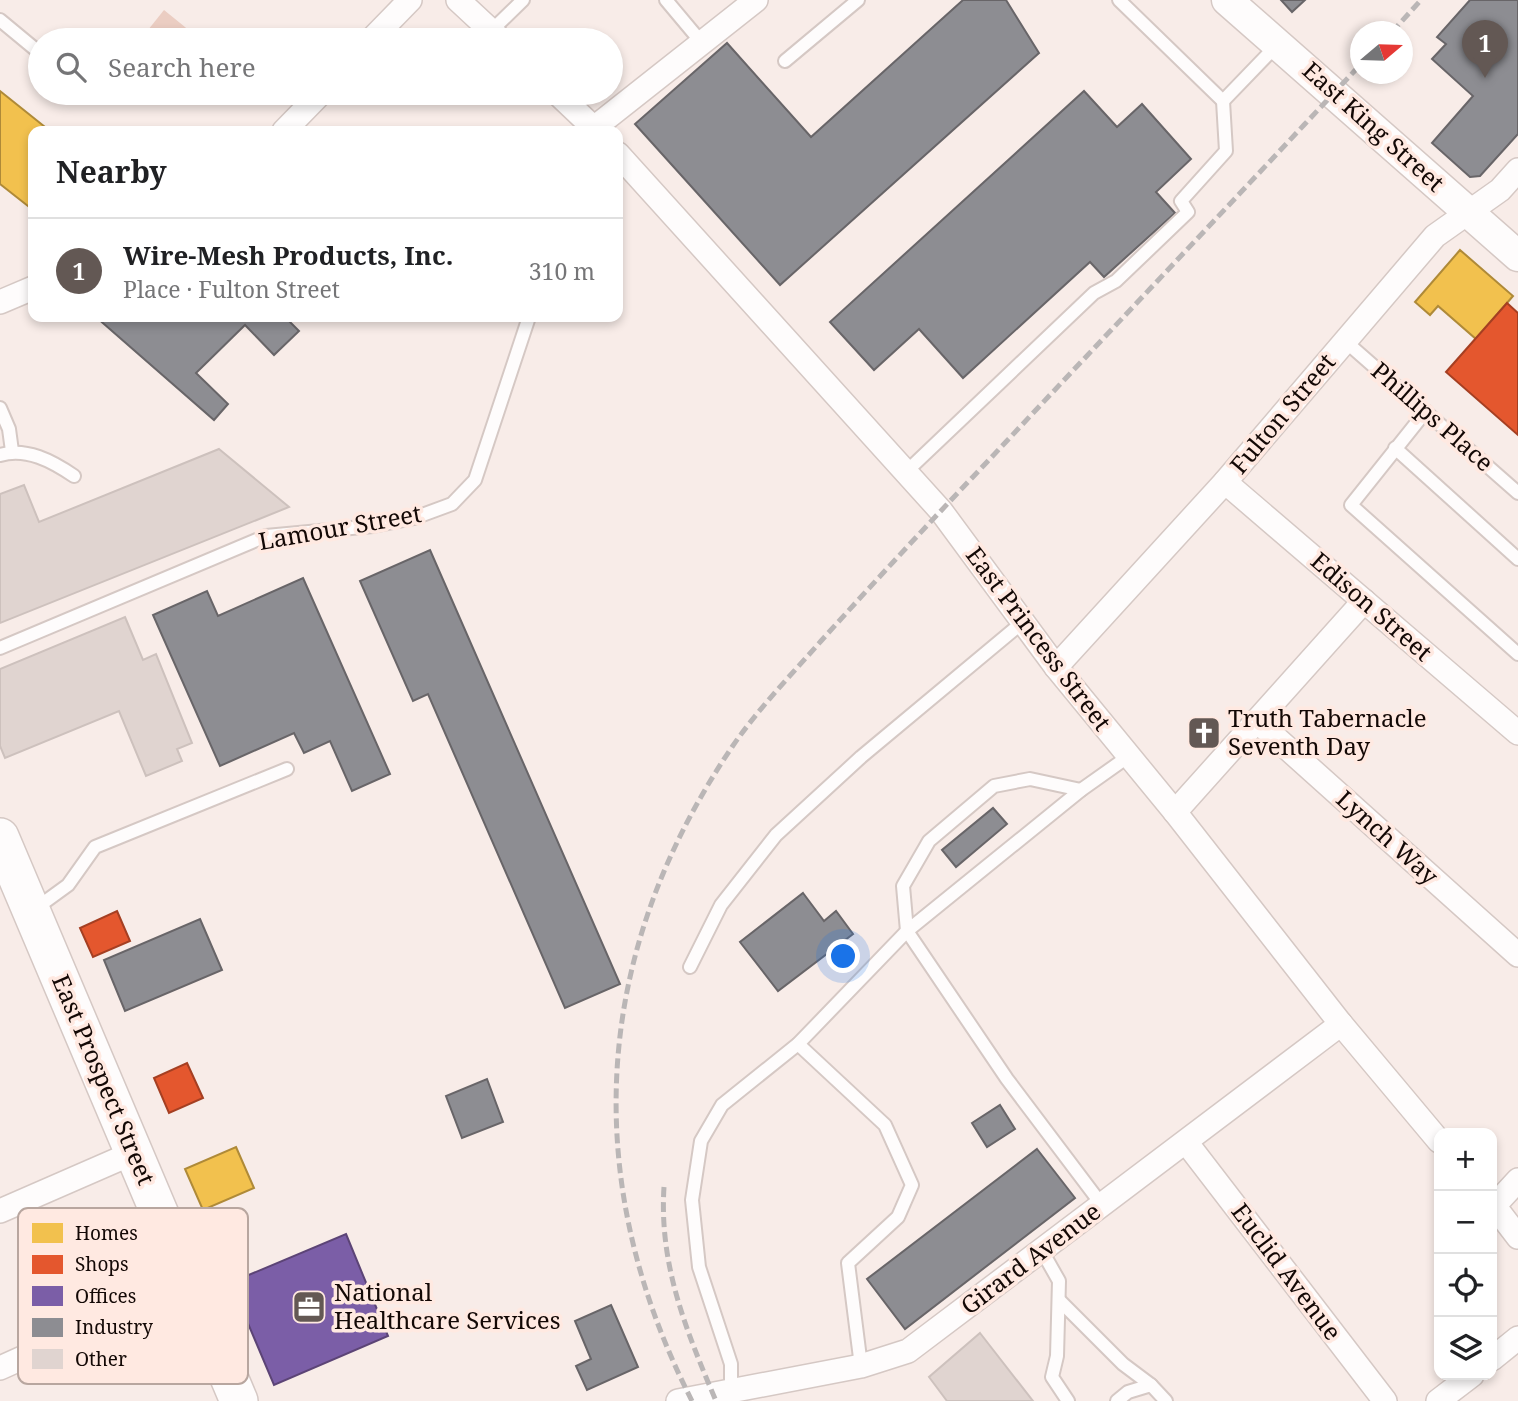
<!DOCTYPE html>
<html lang="en">
<head>
<meta charset="utf-8">
<style>
  body { margin:0; font-family:"Noto Serif",serif; background:#f2f2f2; color:#202124 }
  .controls { position:absolute; right:21px; bottom:21px; display:grid; overflow:hidden; border-radius:14px; box-shadow:0 4px 10px #0003 }
  .controls button { width:63px; height:63px; display:grid; place-items:center; padding:0; border:0; border-bottom:2px solid #e0e0e0; background:#fff; color:#202124; font:35px sans-serif }
  .compass { position:absolute; left:1350px; top:21px; width:63px; height:63px; border-radius:50%; background:#fff; box-shadow:0 4px 10px #0003; rotate:71deg }
  .you { position:absolute; left:844px; top:957px; width:24px; height:24px; margin:-18px; border:5px solid #fff; border-radius:50%; background:#1a73e8; box-shadow:0 0 0 10px #1a73e833 }
  .badge { display:grid; place-items:center; width:46px; height:46px; border-radius:50%; background:#635854; color:#fff; font-size:23px; font-weight:700 }
  .pin { position:absolute; translate:-50% -58px; filter:drop-shadow(0 2px 4px #0008) }
  .pin::after { content:''; position:absolute; top:37px; width:24px; height:21px; background:inherit; clip-path:polygon(0 0,100% 0,50% 100%) }
  .list { margin:0; padding:0; list-style:none }
  h2 { display:flex; justify-content:space-between; align-items:center; height:91px; margin:0; padding:0 28px; font-size:30px }
  h2 small { font-size:23px; font-weight:400; color:#757577 }
  .list li { display:grid; grid-template-columns:46px 1fr auto; gap:21px; align-items:center; box-sizing:border-box; height:105px; padding:0 28px; border-top:2px solid #e0e0e0 }
  .list b { display:block; font-size:26px; white-space:nowrap }
  .list p { margin:0; font-size:23px; white-space:nowrap; color:#757577 }
  .list em { font-size:23px; font-style:normal; color:#757577 }
  .icon { flex:none; width:38px; height:38px; fill:none; stroke:currentColor; stroke-width:2; stroke-linecap:round; stroke-linejoin:round }
  .map { position:relative; flex:none; width:1518px; height:1401px; overflow:hidden }
  .search { position:absolute; background:#fff; box-shadow:0 4px 10px #0003; left:28px; top:28px; width:595px; height:77px; display:flex; align-items:center; gap:18px; box-sizing:border-box; padding:0 24px; border-radius:38px; color:#757577; font-size:26px }
  .panel { position:absolute; background:#fff; box-shadow:0 4px 10px #0003; left:28px; top:126px; width:595px; height:196px; border-radius:14px }
  .map>svg:first-child { display:block }
  .green { fill:#ebcdc2 }
  .homes { fill:#f2c14e; stroke:#af8a38; stroke-width:2 }
  .shops { fill:#e4572e; stroke:#a53f22; stroke-width:2 }
  .offices { fill:#7b5ea7; stroke:#5c4476; stroke-width:2 }
  .industry { fill:#8d8d92; stroke:#686568; stroke-width:2 }
  .building { fill:#e0d4d0; stroke:#cdc1bd; stroke-width:2 }
  .lines { fill:none; stroke-linecap:round; stroke-linejoin:round }
  .service-casing { stroke:#d5c8c4; stroke-width:16 }
  .minor-casing { stroke:#d5c8c4; stroke-width:26 }
  .tertiary-casing { stroke:#d5c8c4; stroke-width:33 }
  .primary-casing { stroke:#d5c8c4; stroke-width:40 }
  .service { stroke:#fefcfc; stroke-width:12 }
  .minor { stroke:#fefcfc; stroke-width:23 }
  .tertiary { stroke:#fefcfc; stroke-width:30 }
  .primary { stroke:#fefcfc; stroke-width:37 }
  .rail { stroke:#bab6b6; stroke-width:5; stroke-dasharray:10 5; stroke-linecap:butt }
  .labels { text-anchor:middle; stroke-width:7; stroke-linejoin:round; paint-order:stroke }
  .street-label { font-size:24px; fill:#130805; stroke:#ffe9e1 }
  .poi-label { font-size:24px; fill:#130805; stroke:#ffe9e1; text-anchor:start }
  .key { fill:#ffe9e1; stroke:#b8a69f; stroke-width:2 }
  .key-label { font-size:19px; fill:#130805 }
</style>
</head>
<body>
<div class="map">
<svg width="1518" height="1401" viewBox="0 0 1518 1401">
  <rect width="100%" height="100%" fill="#f8ece8"/>
  <!-- green -->
  <polygon class="green" points="164,10 201,40 140,40"/>
  <!-- homes -->
  <g class="homes">
    <polygon points="0,91 50,131 33,131 33,210 0,184"/>
    <polygon points="1460,250 1513,296 1476,339 1438,306 1430,315 1415,302"/>
    <polygon points="236,1147 254,1188 203,1210 185,1169"/>
  </g>
  <!-- shops -->
  <g class="shops">
    <polygon points="1507,303 1518,313 1518,435 1446,372"/>
    <polygon points="117,911 130,941 93,957 80,928"/>
    <polygon points="187,1063 203,1098 169,1113 154,1078"/>
  </g>
  <!-- offices -->
  <polygon class="offices" points="346,1234 388,1336 274,1385 225,1269 239,1263 244,1277"/>
  <!-- industry -->
  <g class="industry">
    <polygon points="963,0 1006,0 1039,53 780,285 635,124 727,43 811,137"/>
    <polygon points="1281,0 1305,0 1292,12"/>
    <polygon points="1470,0 1518,0 1518,134 1480,176 1470,177 1432,143 1473,96 1432,59 1446,44 1437,37"/>
    <polygon points="1084,91 1117,127 1142,104 1191,159 1156,192 1175,213 1104,277 1090,262 963,378 919,329 874,370 830,322"/>
    <polygon points="96,317 285,317 299,331 274,355 245,325 196,373 228,404 214,420"/>
    <polygon points="430,550 620,984 565,1008 428,694 413,701 360,581"/>
    <polygon points="303,578 390,774 352,791 330,741 304,753 294,733 220,766 153,615 207,591 218,616"/>
    <polygon points="993,808 1007,824 956,867 942,850"/>
    <polygon points="803,893 824,921 836,911 853,934 778,991 740,942"/>
    <polygon points="200,919 222,970 125,1011 104,960"/>
    <polygon points="487,1079 503,1122 462,1138 446,1096"/>
    <polygon points="1000,1105 1015,1129 987,1147 972,1123"/>
    <polygon points="1037,1149 1075,1198 905,1329 867,1279"/>
    <polygon points="611,1305 638,1367 587,1390 576,1366 591,1359 575,1321"/>
  </g>
  <!-- building -->
  <g class="building">
    <polygon points="219,449 289,507 0,623 0,494 24,485 39,522"/>
    <polygon points="125,617 143,660 156,654 192,743 177,749 182,761 146,776 119,711 5,758 0,746 0,669"/>
    <polygon points="980,1333 1033,1401 947,1401 929,1377"/>
  </g>
  <g class="lines">
    <defs>
      <g id="service">
        <polyline points="666,0 702,43"/>
        <polyline points="1119,0 1223,101 1278,44"/>
        <polyline points="0,20 35,49"/>
        <polyline points="491,31 523,0"/>
        <polyline points="785,61 858,0"/>
        <polyline points="1345,341 1518,493"/>
        <polyline points="0,408 9,429 12,451"/>
        <polyline points="1426,411 1351,505 1518,654"/>
        <polyline points="1395,448 1518,559"/>
        <path d="M0,455C26,447 52,461 74,476"/>
        <polyline points="906,472 1094,293 1116,281 1188,212 1181,201 1226,151 1223,101"/>
        <polyline points="0,648 266,536 373,526 414,518 452,504 475,480 529,317"/>
        <polyline points="1081,790 1030,779 994,786 929,841 903,886 907,931 1007,1079 1102,1205"/>
        <polyline points="35,909 68,885 95,847 287,769"/>
        <polyline points="690,967 721,905 776,835 861,757 1023,622"/>
        <polyline points="798,1044 885,1125 912,1185 898,1217 848,1263 861,1366"/>
        <polyline points="1042,1251 1059,1281 1057,1356 1052,1377 1068,1401"/>
        <polyline points="1060,1301 1123,1364 1151,1385"/>
        <polyline points="731,1391 731,1364 699,1267 692,1200 701,1141 722,1105 798,1044 907,931 1081,790 1129,756"/>
        <polyline points="1117,1401 1128,1392 1151,1385 1166,1401"/>
      </g>
      <g id="minor">
        <polyline points="458,0 501,40"/>
        <polyline points="371,40 410,0"/>
        <polyline points="557,93 597,131"/>
        <polyline points="594,128 756,0"/>
        <polyline points="284,131 321,93"/>
        <polyline points="618,154 941,511 1056,667 1175,812 1341,1024 1439,1141"/>
        <polyline points="0,302 33,288"/>
        <polyline points="1225,482 1518,733"/>
        <polyline points="1056,667 1225,482 1435,236 1500,190 1518,170"/>
        <polyline points="1257,721 1518,955"/>
        <polyline points="1175,812 1364,601"/>
        <polyline points="1186,1142 1385,1401"/>
        <polyline points="1492,1203 1518,1237"/>
        <polyline points="1494,1206 1518,1180"/>
        <polyline points="0,1211 133,1153"/>
        <polyline points="1492,1359 1518,1338"/>
        <polyline points="0,1368 189,1283"/>
        <polyline points="678,1401 861,1366 908,1351 1341,1024"/>
        <polyline points="1438,1401 1472,1375"/>
      </g>
      <polyline id="tertiary" points="1227,0 1518,256"/>
      <polyline id="primary" points="0,837 239,1401"/>
    </defs>
    <!-- service casing -->
    <use href="#service" class="service-casing"/>
    <!-- minor casing -->
    <use href="#minor" class="minor-casing"/>
    <!-- tertiary casing -->
    <use href="#tertiary" class="tertiary-casing"/>
    <!-- primary casing -->
    <use href="#primary" class="primary-casing"/>
    <!-- service -->
    <use href="#service" class="service"/>
    <!-- minor -->
    <use href="#minor" class="minor"/>
    <!-- tertiary -->
    <use href="#tertiary" class="tertiary"/>
    <!-- primary -->
    <use href="#primary" class="primary"/>
    <!-- rail -->
    <g class="rail">
      <polyline points="1392,32 1421,0"/>
      <path d="M664,1187C659,1265 686,1330 716,1401"/>
      <path d="M692,1401C579,1179 592,954 732,747C758,709 791,675 821,641C875,581 931,521 987,462C1111,330 1236,198 1360,65"/>
    </g>
  </g>
  <!-- icons -->
  <defs>
    <symbol id="church-square" viewBox="-11 -11 22 22"><rect x="-9" y="-9" width="18" height="18" rx="4" fill="#635854" stroke="#ffe9e1"/><path d="M-1.2-6h2.4v3.5h3.3v2.4h-3.3V6h-2.4V-.1h-3.3v-2.4h3.3Z" fill="#fff"/></symbol>
    <symbol id="office-square" viewBox="-11 -11 22 22"><rect x="-9" y="-9" width="18" height="18" rx="4" fill="#635854" stroke="#ffe9e1"/><path d="M-6-3h4V-5.5h4V-3h4V5H-6ZM-1-4.5V-3h2v-1.5ZM-6 0V1H6V0Z" fill="#fff"/></symbol>
  </defs>
  <g fill-rule="evenodd">
    <use href="#church-square" x="1185" y="714" width="38" height="38"/>
    <use href="#office-square" x="290" y="1288" width="38" height="38"/>
  </g>
  <g class="labels">
    <!-- street labels -->
    <g class="street-label">
      <text transform="translate(1373 127) rotate(42)" y="8">East King Street</text>
      <text transform="translate(1283 414) rotate(-50)" y="8">Fulton Street</text>
      <text transform="translate(1432 417) rotate(41)" y="8">Phillips Place</text>
      <text transform="translate(340 528) rotate(-10)" y="8">Lamour Street</text>
      <text transform="translate(1371 607) rotate(41)" y="8">Edison Street</text>
      <text transform="translate(1038 639) rotate(53)" y="8">East Princess Street</text>
      <text transform="translate(1387 838) rotate(42)" y="8">Lynch Way</text>
      <text transform="translate(103 1080) rotate(67)" y="8">East Prospect Street</text>
      <text transform="translate(1031 1259) rotate(-37)" y="8">Girard Avenue</text>
      <text transform="translate(1286 1272) rotate(53)" y="8">Euclid Avenue</text>
    </g>
    <!-- poi labels -->
    <g class="poi-label">
      <text x="1228" y="727">Truth Tabernacle<tspan x="1228" dy="28">Seventh Day</tspan></text>
      <text x="334" y="1301">National<tspan x="334" dy="28">Healthcare Services</tspan></text>
    </g>
  </g>
  <!-- legend -->
  <rect x="18" y="1208" width="230" height="176" rx="10" class="key"/>
  <rect x="32" y="1223" width="31" height="20" fill="#f2c14e"/>
  <rect x="32" y="1255" width="31" height="19" fill="#e4572e"/>
  <rect x="32" y="1286" width="31" height="20" fill="#7b5ea7"/>
  <rect x="32" y="1318" width="31" height="19" fill="#8d8d92"/>
  <rect x="32" y="1349" width="31" height="20" fill="#e0d4d0"/>
  <g class="key-label">
    <text x="75" y="1240">Homes</text>
    <text x="75" y="1271">Shops</text>
    <text x="75" y="1303">Offices</text>
    <text x="75" y="1334">Industry</text>
    <text x="75" y="1366">Other</text>
  </g>
</svg>
<div class="controls">
<button>+</button>
<button>−</button>
<button><svg class="icon" aria-label="locate" viewBox="0 0 24 24"><circle cx="12" cy="12" r="6"/><path d="M12 2v4M12 18v4M2 12h4M18 12h4"/></svg></button>
<button><svg class="icon" aria-label="layers" viewBox="0 0 24 24"><path d="M12 4l9 5-9 5-9-5zM3 14l9 5 9-5"/></svg></button>
</div>
<svg class="compass" viewBox="-18 -18 36 36"><path d="M0-13l5 13h-10z" fill="#e53935"/><path d="M0 13l5-13h-10z" fill="#757577"/></svg>
<div class="you"></div>
<div class="pin badge" style="left:1485px;top:78px">1</div>
<div class="search"><svg class="icon" aria-label="search" viewBox="0 0 24 24"><circle cx="10" cy="10" r="6"/><path d="M15 15l6 6"/></svg>Search here</div>
<section class="panel">
<h2>Nearby<small></small></h2>
<ul class="list">
<li><span class="badge">1</span><div><b>Wire-Mesh Products, Inc.</b><p>Place · Fulton Street</p></div><em>310 m</em></li>
</ul>
</section>
</div>
</body>
</html>
